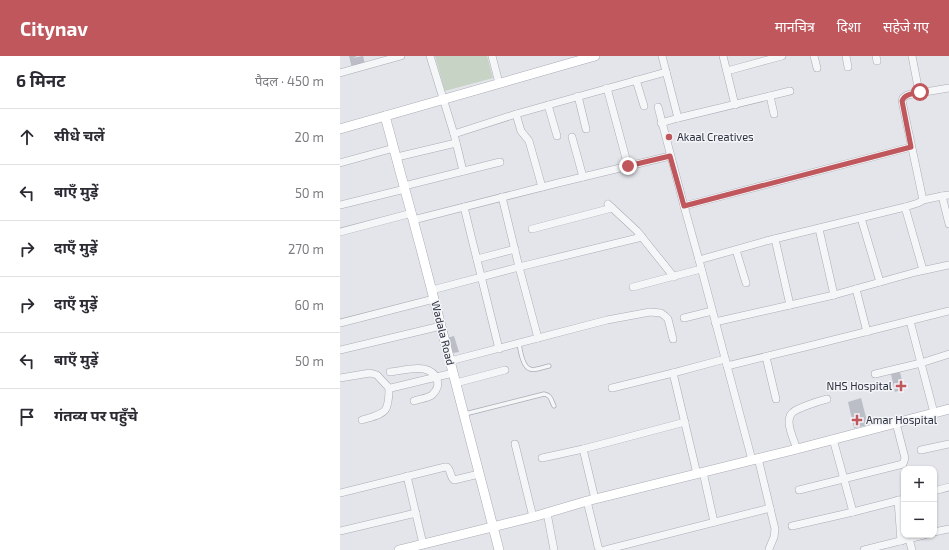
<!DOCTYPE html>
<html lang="hi">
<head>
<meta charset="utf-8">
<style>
  body { margin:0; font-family:"Exo 2","Noto Sans Devanagari",sans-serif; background:#f2f2f3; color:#2b2b33 }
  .controls { position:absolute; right:12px; bottom:12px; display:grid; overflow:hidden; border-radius:8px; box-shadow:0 1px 3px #0004 }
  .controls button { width:36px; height:36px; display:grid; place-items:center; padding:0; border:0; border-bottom:1px solid #e1e1e2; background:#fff; color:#2b2b33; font:20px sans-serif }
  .stop { position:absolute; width:12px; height:12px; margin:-9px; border:3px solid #c0575d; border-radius:50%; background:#fff }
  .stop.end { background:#c0575d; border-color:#fff; box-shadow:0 1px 4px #0008 }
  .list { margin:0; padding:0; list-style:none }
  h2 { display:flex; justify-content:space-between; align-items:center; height:52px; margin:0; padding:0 16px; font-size:17px }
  h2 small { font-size:13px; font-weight:400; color:#7c7c81 }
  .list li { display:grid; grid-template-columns:26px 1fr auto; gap:12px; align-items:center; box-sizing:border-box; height:56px; padding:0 16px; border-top:1px solid #e1e1e2 }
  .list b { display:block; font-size:15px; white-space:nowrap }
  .list em { font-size:13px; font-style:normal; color:#7c7c81 }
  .icon { flex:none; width:22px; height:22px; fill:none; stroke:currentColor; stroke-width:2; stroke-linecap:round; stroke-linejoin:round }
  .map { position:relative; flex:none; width:609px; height:494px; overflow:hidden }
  header { display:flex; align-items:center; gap:24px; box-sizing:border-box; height:56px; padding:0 20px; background:#c0575d; color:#fff }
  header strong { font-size:19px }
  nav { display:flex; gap:22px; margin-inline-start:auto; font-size:14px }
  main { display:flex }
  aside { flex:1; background:#fff }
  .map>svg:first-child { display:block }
  .green { fill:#c7d3c5 }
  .building { fill:#bbbec6 }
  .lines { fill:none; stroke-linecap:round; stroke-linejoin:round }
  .lane-casing { stroke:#a9acb4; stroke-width:5 }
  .street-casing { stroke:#a9acb4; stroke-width:8 }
  .secondary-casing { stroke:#a9acb4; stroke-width:10 }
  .lane { stroke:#f5f6f8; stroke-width:3.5 }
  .street { stroke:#f5f6f8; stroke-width:7 }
  .secondary { stroke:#fff; stroke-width:9 }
  .route { stroke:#c0575d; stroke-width:5 }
  .poi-dot { fill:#c0575d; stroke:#f3f4f7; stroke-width:1.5 }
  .labels { text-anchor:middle; stroke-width:3; stroke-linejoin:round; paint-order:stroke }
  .poi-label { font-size:11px; fill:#2d3240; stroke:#f3f4f7; text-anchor:start }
  .street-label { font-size:11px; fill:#2d3240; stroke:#f3f4f7 }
</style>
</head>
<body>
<header>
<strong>Citynav</strong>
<nav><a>मानचित्र</a><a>दिशा</a><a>सहेजे गए</a></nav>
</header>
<main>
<aside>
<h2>6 मिनट<small>पैदल · 450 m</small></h2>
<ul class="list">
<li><svg class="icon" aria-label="ahead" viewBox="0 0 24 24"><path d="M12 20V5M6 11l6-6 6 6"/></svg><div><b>सीधे चलें</b></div><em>20 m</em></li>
<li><svg class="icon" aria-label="left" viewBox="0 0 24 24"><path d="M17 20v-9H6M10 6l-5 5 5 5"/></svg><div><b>बाएँ मुड़ें</b></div><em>50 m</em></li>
<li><svg class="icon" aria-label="right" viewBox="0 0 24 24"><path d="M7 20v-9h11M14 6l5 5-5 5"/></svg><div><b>दाएँ मुड़ें</b></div><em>270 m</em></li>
<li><svg class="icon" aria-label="right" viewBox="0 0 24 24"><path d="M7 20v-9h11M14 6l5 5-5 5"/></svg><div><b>दाएँ मुड़ें</b></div><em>60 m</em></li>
<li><svg class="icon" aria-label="left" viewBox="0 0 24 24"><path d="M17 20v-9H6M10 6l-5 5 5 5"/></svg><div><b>बाएँ मुड़ें</b></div><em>50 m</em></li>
<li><svg class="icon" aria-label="arrive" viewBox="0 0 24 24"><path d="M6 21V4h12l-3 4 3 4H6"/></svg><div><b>गंतव्य पर पहुँचे</b></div></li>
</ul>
</aside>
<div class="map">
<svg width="609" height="494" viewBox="0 0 609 494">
  <rect width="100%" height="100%" fill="#e3e5ea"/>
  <!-- green -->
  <polygon class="green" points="95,0 147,0 153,22 105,35"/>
  <!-- building -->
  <g class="building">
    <polygon points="9,0 17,0 13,2 23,0 25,8 12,12"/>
    <polygon points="114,280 119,296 113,297 111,290 109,291 106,282"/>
    <polygon points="560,316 564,333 555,336 551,318"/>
    <polygon points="521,342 528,369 514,372 508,346"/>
  </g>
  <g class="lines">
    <defs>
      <g id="lane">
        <path d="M179,287C180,294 183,311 190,313C195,315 203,311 209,310"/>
        <path d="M125,358L204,338C211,339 211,344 214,350"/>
      </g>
      <g id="street">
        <polyline points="90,0 114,78 123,115"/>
        <polyline points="152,0 159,27"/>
        <polyline points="322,0 338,62"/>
        <polyline points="383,0 395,49"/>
        <polyline points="474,0 477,12"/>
        <polyline points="506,0 508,11"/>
        <polyline points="536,0 537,5"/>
        <polyline points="572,0 579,36"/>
        <polyline points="387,15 442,0"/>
        <polyline points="0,17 61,0"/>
        <polyline points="296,24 304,50"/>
        <polyline points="267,32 288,110"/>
        <polyline points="238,40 246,73"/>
        <polyline points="430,40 434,58"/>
        <polyline points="208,49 217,80"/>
        <polyline points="318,51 344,150 359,204 412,404"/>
        <polyline points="176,58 181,75 189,85 202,131"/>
        <polyline points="321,67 338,62 450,35"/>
        <polyline points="114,78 176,58 326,16"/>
        <polyline points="232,81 243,121"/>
        <polyline points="57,101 116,87"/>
        <polyline points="0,107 54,92"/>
        <polyline points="64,130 160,106"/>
        <polyline points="609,139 602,140 609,168"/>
        <polyline points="162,141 179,211 198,282"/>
        <polyline points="583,144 562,45 563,42 567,39 609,32"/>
        <polyline points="268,148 297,175 334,221"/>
        <polyline points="0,149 65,133"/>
        <polyline points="344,150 571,91"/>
        <polyline points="124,151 159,293"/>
        <polyline points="565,151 578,147 583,144 602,140"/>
        <polyline points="521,162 540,226"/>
        <polyline points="73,164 218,127 330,100"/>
        <polyline points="192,173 272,152"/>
        <polyline points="479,173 494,239"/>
        <polyline points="0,176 72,157"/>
        <polyline points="435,183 450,249"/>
        <polyline points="396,194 406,227"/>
        <polyline points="137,203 175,193"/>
        <polyline points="359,204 426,185 565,151 583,214"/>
        <polyline points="293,231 361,213"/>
        <polyline points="516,233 527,276"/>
        <polyline points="92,234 179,211 302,181"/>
        <polyline points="344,262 372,255"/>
        <polyline points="570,265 594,357"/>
        <polyline points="375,266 494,239 576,216 609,209"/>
        <polyline points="0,267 94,243"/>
        <polyline points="0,294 101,270"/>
        <polyline points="426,301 436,343"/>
        <polyline points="110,305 267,264 310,256 321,257 325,260 328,263 333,283"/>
        <polyline points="387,310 465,291 609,255"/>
        <path d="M50,316C61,315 73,311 84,313C97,316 103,329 92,339C88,342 80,343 74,345"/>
        <polyline points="333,317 357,418"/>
        <polyline points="535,318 581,307 609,298"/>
        <polyline points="0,322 30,317 37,319 49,332 51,332 113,317"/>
        <polyline points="116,327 165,314"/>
        <polyline points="272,332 333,317 385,303"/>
        <path d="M22,364C45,357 49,358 49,332"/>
        <polyline points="493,383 513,456"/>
        <polyline points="175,388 193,461"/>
        <polyline points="243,393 255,443"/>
        <path d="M457,393C454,385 449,374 449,366C449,363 450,359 452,357C457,352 479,345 487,343"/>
        <polyline points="581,394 609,388"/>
        <polyline points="202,402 243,393 345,366"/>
        <polyline points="418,402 435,473 434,481 429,493 429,494"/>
        <polyline points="363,416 374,466"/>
        <polyline points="67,420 83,488"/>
        <polyline points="459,434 563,408 565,402 556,367"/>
        <polyline points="594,435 609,431"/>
        <path d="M0,437L105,411H107C111,414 110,421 114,424L139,418"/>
        <polyline points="558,444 561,485"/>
        <polyline points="247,445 257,486 258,491 260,494"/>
        <polyline points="207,457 214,494"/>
        <polyline points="452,470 513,456 564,443"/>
        <polyline points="0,475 76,457"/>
        <polyline points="594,476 609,473"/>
        <polyline points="569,483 572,494"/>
        <polyline points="265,494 430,452"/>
        <polyline points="524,494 584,479"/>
      </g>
      <g id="secondary">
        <polyline points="45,60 81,193 159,494"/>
        <polyline points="0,73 255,0"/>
        <polyline points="59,494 193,461 247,445 457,393 609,353"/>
      </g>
    </defs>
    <!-- lane casing -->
    <use href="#lane" class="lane-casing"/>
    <!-- street casing -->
    <use href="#street" class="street-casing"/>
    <!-- secondary casing -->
    <use href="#secondary" class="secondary-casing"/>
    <!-- lane -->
    <use href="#lane" class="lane"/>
    <!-- street -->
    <use href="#street" class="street"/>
    <!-- secondary -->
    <use href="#secondary" class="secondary"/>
  </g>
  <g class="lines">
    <!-- route -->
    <path class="route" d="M288,110L330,100L344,150L571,91L562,45C565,38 572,38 580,36"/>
  </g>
  <!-- markers -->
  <g class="poi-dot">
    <circle cx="329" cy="81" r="4"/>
    <path d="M559 324h4v4h4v4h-4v4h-4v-4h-4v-4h4z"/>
    <path d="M515 358h4v4h4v4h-4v4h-4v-4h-4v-4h4z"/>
  </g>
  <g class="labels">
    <!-- poi labels -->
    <g class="poi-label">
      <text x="337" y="85">Akaal Creatives</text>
      <text x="552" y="334" text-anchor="end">NHS Hospital</text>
      <text x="526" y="368">Amar Hospital</text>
    </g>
    <!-- street labels -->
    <g class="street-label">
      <text transform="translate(103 277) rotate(76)" y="4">Wadala Road</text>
    </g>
  </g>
</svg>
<div class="controls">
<button>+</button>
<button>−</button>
</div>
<div class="stop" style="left:580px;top:36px"></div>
<div class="stop end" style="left:288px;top:110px"></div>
</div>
</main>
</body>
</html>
